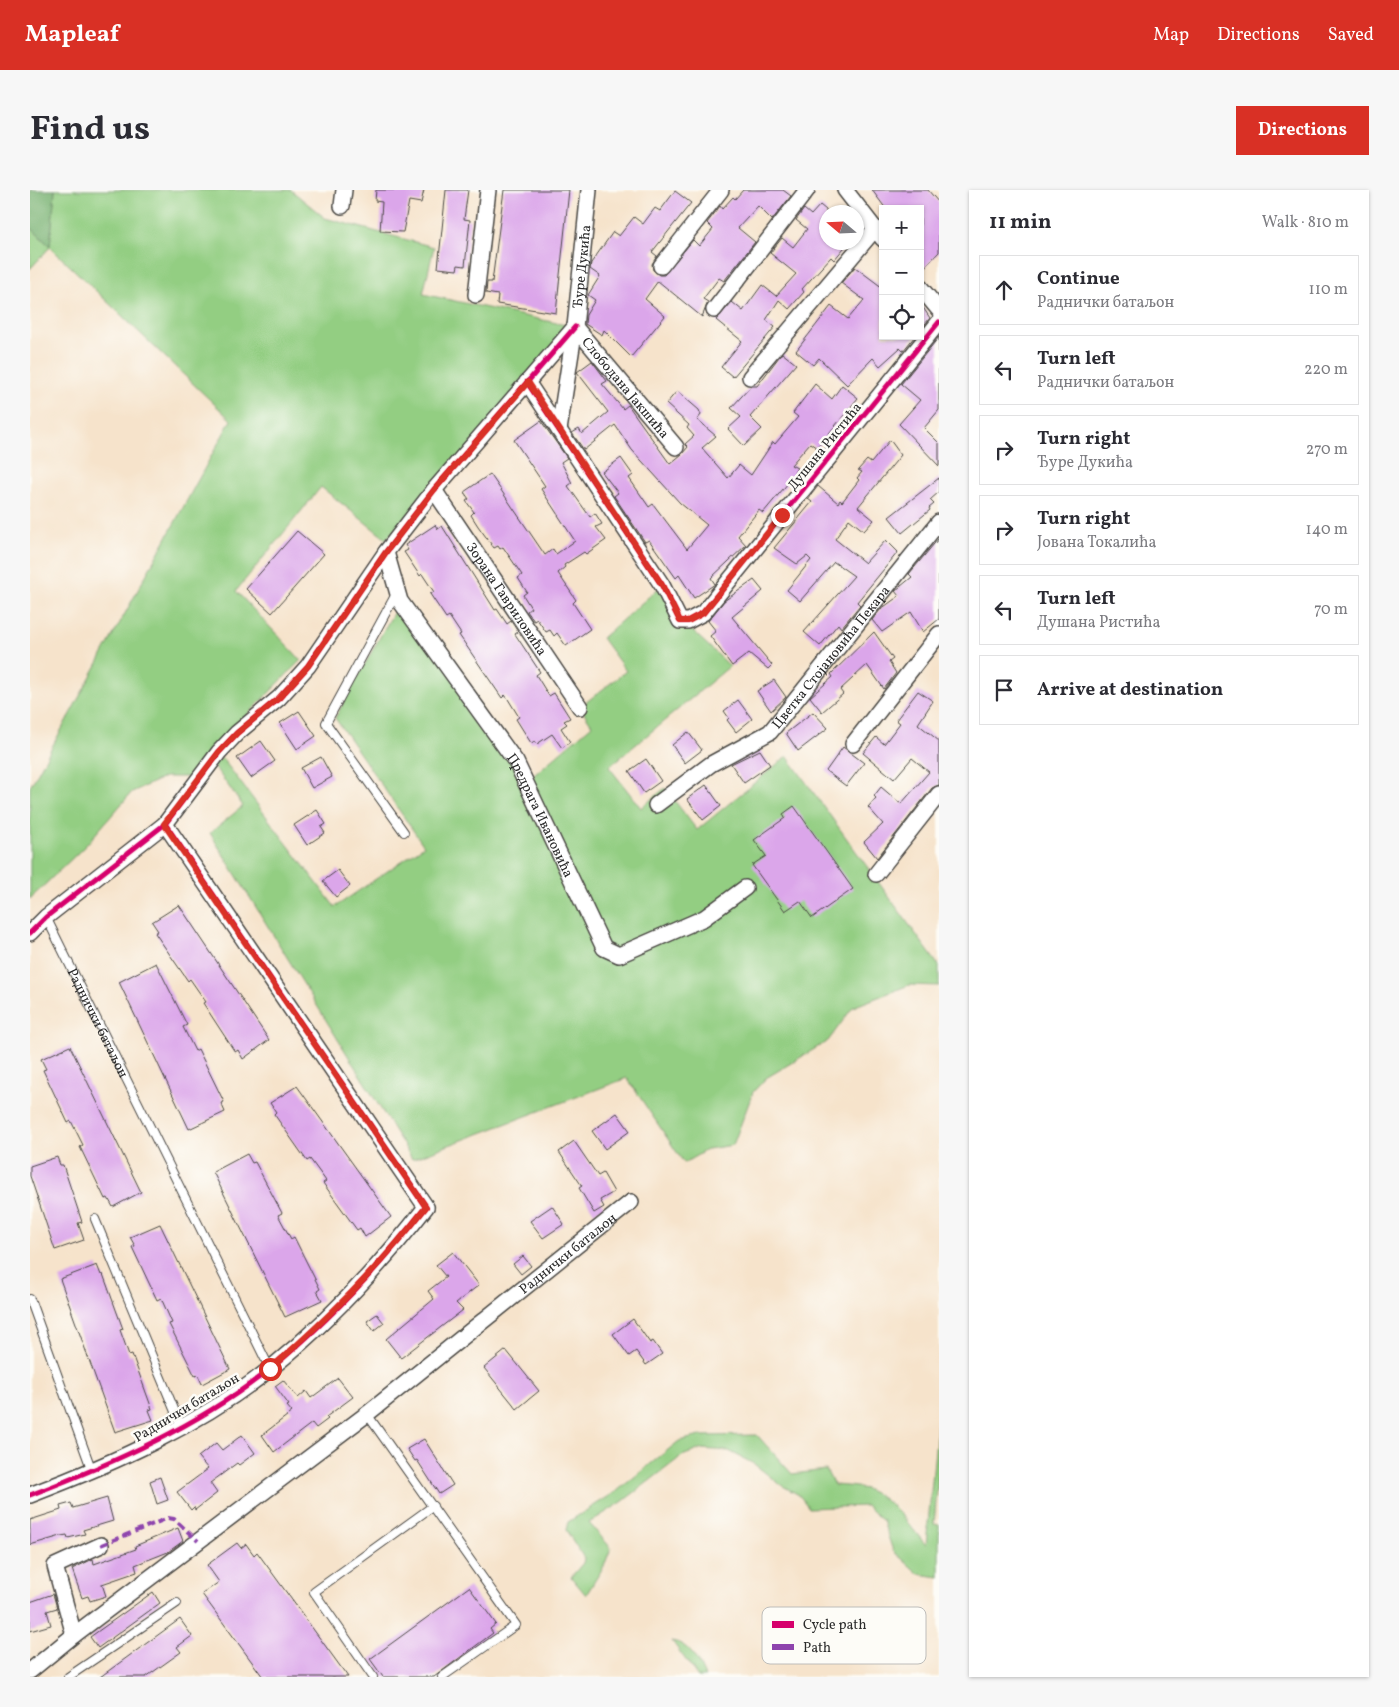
<!DOCTYPE html>
<html lang="en">
<head>
<meta charset="utf-8">
<style>
  body { margin:0; font-family:Vollkorn,serif; background:#f7f7f7; color:#2b2b33 }
  .controls { position:absolute; right:15px; top:15px; display:grid; overflow:hidden; border-radius:0px; box-shadow:0 1px 4px #0004 }
  .controls button { width:45px; height:45px; display:grid; place-items:center; padding:0; border:0; border-bottom:1px solid #e1e1e2; background:#fff; color:#2b2b33; font:25px sans-serif }
  .compass { position:absolute; left:789px; top:15px; width:45px; height:45px; border-radius:50%; background:#fff; box-shadow:0 1px 4px #0004; rotate:289deg }
  .stop { position:absolute; width:15px; height:15px; margin:-11px; border:4px solid #d93025; border-radius:50%; background:#fff }
  .stop.end { background:#d93025; border-color:#fff; box-shadow:0 1px 5px #0008 }
  .list { margin:0; padding:0; list-style:none }
  h2 { display:flex; justify-content:space-between; align-items:center; height:65px; margin:0; padding:0 20px; font-size:21px }
  h2 small { font-size:16px; font-weight:400; color:#7c7c81 }
  .list li { display:grid; grid-template-columns:32px 1fr auto; gap:15px; align-items:center; box-sizing:border-box; height:70px; margin:0 10px 10px; padding:0 10px; border:1px solid #e1e1e2; border-radius:0px }
  .list b { display:block; font-size:19px; white-space:nowrap }
  .list p { margin:0; font-size:16px; white-space:nowrap; color:#7c7c81 }
  .list em { font-size:16px; font-style:normal; color:#7c7c81 }
  .icon { flex:none; width:28px; height:28px; fill:none; stroke:currentColor; stroke-width:2; stroke-linecap:round; stroke-linejoin:round }
  .map { position:relative; flex:none; width:909px; height:1487px; overflow:hidden; border-radius:0px }
  header { display:flex; align-items:center; gap:30px; box-sizing:border-box; height:70px; padding:0 25px; background:#d93025; color:#fff }
  header strong { font-size:24px }
  nav { display:flex; gap:28px; margin-inline-start:auto; font-size:18px }
  .intro { display:flex; align-items:center; justify-content:space-between; box-sizing:border-box; height:120px; padding:0 30px }
  h1 { margin:0; font-size:35px }
  .button { padding:12px 22px; border-radius:0px; background:#d93025; color:#fff; font-size:18px; font-weight:700 }
  main { display:flex; gap:30px; padding:0 30px }
  aside { flex:1; background:#fff; border-radius:0px; box-shadow:0 1px 4px #0004 }
  .map>svg:first-child { display:block }
  .green { fill:#93ce82; stroke:#5f7c56 }
  .forest { fill:#76b170; stroke:#506e4e }
  .building { fill:#dba6ea }
  .lines { fill:none; stroke-linecap:round; stroke-linejoin:round }
  .lane-casing { stroke:#494743; stroke-width:10 }
  .street-casing { stroke:#494743; stroke-width:18 }
  .lane { stroke:#fff; stroke-width:8 }
  .street { stroke:#fff; stroke-width:15 }
  .quiet { stroke:#8e44ad; stroke-width:4; stroke-dasharray:8 4; stroke-linecap:butt }
  .cycleway-casing { stroke:#fdfcf7; stroke-width:8 }
  .cycleway { stroke:#d6006c; stroke-width:5 }
  .route { stroke:#d93025; stroke-width:6 }
  .labels { text-anchor:middle; stroke-width:5; stroke-linejoin:round; paint-order:stroke }
  .street-label { font-size:14px; fill:#2b2b2b; stroke:#fdfcf7 }
  .key { fill:#fdfcf7; stroke:#bebdba; stroke-width:1 }
  .key-label { font-size:14px; fill:#2b2b2b }
</style>
</head>
<body>
<header>
<strong>Mapleaf</strong>
<nav><a>Map</a><a>Directions</a><a>Saved</a></nav>
</header>
<div class="intro"><h1>Find us</h1><a class="button">Directions</a></div>
<main>
<div class="map">
<svg width="909" height="1487" viewBox="0 0 909 1487">
  <rect width="100%" height="100%" fill="#fdfcf7"/>
  <filter id="ink" filterUnits="userSpaceOnUse"><feTurbulence type="fractalNoise" baseFrequency=".02" numOctaves="2"/><feDisplacementMap in="SourceGraphic" scale="10" xChannelSelector="R" yChannelSelector="G"/><feConvolveMatrix kernelMatrix="1 2 1 2 8 2 1 2 1" color-interpolation-filters="sRGB"/></filter>
  <filter id="wash" filterUnits="userSpaceOnUse"><feTurbulence type="fractalNoise" baseFrequency=".0096" numOctaves="4" result="noise"/><feDisplacementMap in="SourceGraphic" scale="20" xChannelSelector="R" yChannelSelector="G"/><feGaussianBlur stdDeviation="1.12" result="paint"/><feColorMatrix in="noise" values="0 0 0 0 0 0 0 0 0 0 0 0 0 0 0 0 0 1.4 0 .05"/><feComposite in="paint" operator="in"/></filter>
  <g filter="url(#wash)">
    <rect width="100%" height="100%" fill="#f6e3cb"/>
    <!-- green -->
    <g class="green">
      <polygon points="25,0 261,0 295,28 404,57 393,104 545,137 404,300 356,349 291,297 206,401 271,470 193,550 161,587 135,587 102,602 55,656 0,709 0,597 201,230 20,57 0,79 0,37 20,56"/>
      <polygon points="632,395 653,432 700,476 579,577 611,618 635,598 667,640 757,566 909,776 909,796 879,795 823,817 798,851 736,888 723,902 703,955 678,959 654,973 597,888 382,969 180,643 213,616 183,575 192,568 305,717 394,656 305,528 370,411 498,590 562,535 550,517 596,481 572,448"/>
      <path d="M909,1217V1278L904,1334L909,1335V1387L889,1384L863,1361L853,1331L836,1316L779,1318L769,1305L751,1295L724,1274L699,1261L671,1259L652,1266L592,1312L559,1333L581,1358L574,1376L556,1405L541,1387L553,1373L554,1368L536,1340L538,1332L587,1301L649,1251L670,1246L727,1245L762,1284L796,1280L804,1295C814,1296 826,1296 835,1299C862,1309 879,1335 896,1355Z"/>
      <path d="M642,1451C660,1454 668,1471 675,1487H668Z"/>
    </g>
    <!-- forest -->
    <polygon class="forest" points="0,0 25,0 20,56 0,37"/>
    <g id="blocks">
      <!-- building -->
      <g class="building">
        <polygon points="346,0 394,0 391,13 379,11 373,42 350,41 352,12 345,11"/>
        <polygon points="416,0 438,0 434,29 440,30 435,76 428,75 427,80 408,78"/>
        <polygon points="474,0 539,0 526,123 467,114 468,105 456,103 457,92 462,92"/>
        <polygon points="713,0 753,0 761,6 742,30 728,16 708,38 725,52 694,91 689,88 673,109 678,112 672,127 628,91 615,109 635,126 601,167 574,140 572,145 555,134 556,125 565,110 558,105 570,86 560,79 561,73 583,42 589,46 604,27 613,34 625,18 630,21 645,1 661,13 622,62 627,66 622,74 623,80 629,85 634,85 663,50 669,56 683,39 677,33 690,16 692,19 703,7 705,9"/>
        <polygon points="842,0 898,0 909,13 909,62 890,82 890,19 856,19"/>
        <polygon points="790,15 796,20 796,52 819,52 804,70 801,67 772,99 774,102 759,119 749,110 736,130 745,137 703,187 691,177 712,151 686,130 702,112 713,121 732,95 746,106 766,84 740,63 752,48 763,57 777,39 766,30 774,19 781,25"/>
        <polygon points="825,77 853,98 853,146 885,146 873,161 870,158 850,176 843,168 817,195 789,168 783,175 766,161 801,116 818,129 834,110 811,93"/>
        <polygon points="890,113 900,128 890,140"/>
        <polygon points="909,147 909,220 894,238 909,253 909,276 869,234 890,210 871,194"/>
        <polygon points="752,163 766,174 720,227 732,239 714,256 698,239 711,227 701,218 721,196 727,196"/>
        <polygon points="562,171 577,191 572,194 593,219 598,215 640,274 652,264 658,257 655,254 664,246 657,238 659,235 636,214 647,201 669,220 671,225 667,230 686,246 672,258 698,288 709,275 721,285 743,252 745,254 768,227 763,223 785,194 802,209 812,195 828,208 787,258 780,253 761,275 767,278 764,283 768,285 763,295 759,292 733,323 729,320 708,346 716,355 681,388 685,394 664,408 649,385 646,388 619,350 615,352 584,306 588,303 572,282 591,268 603,285 599,288 619,317 623,314 657,359 677,335 650,313 602,260 585,235 554,260 542,243 549,239 552,244 578,222 547,182"/>
        <polygon points="511,231 537,268 531,272 542,293 538,296 560,327 565,323 572,334 566,337 576,350 556,364 554,362 534,375 535,377 528,383 546,410 543,413 560,439 536,456 527,443 524,446 520,440 516,442 507,429 504,431 497,421 501,418 493,405 497,402 488,388 492,385 473,357 470,359 468,356 464,358 448,336 441,325 444,322 436,311 439,309 434,302 460,284 515,365 523,359 526,364 545,351 511,299 515,296 484,250"/>
        <polygon points="860,250 871,265 828,317 844,330 834,341 819,329 805,349 835,373 856,350 868,362 827,412 830,415 811,438 808,434 790,456 774,442 824,386 804,372 770,411 757,400 781,370 777,366 767,374 744,358 782,312 778,309 788,296 808,313 810,310 812,312 829,290 827,288 832,282 828,280 837,270 841,273"/>
        <polygon points="909,288 909,302 900,310 904,314 899,318 900,320 872,343 859,327"/>
        <polygon points="405,335 408,339 412,336 465,420 467,419 477,434 481,431 488,442 485,444 510,482 506,485 519,506 524,503 540,528 534,531 537,534 531,538 540,552 532,558 522,544 507,554 505,551 501,553 486,529 489,527 478,509 475,505 472,508 429,445 431,444 419,426 416,428 400,404 404,402 392,384 390,386 374,362 378,360 375,355"/>
        <polygon points="267,341 294,364 242,423 216,399"/>
        <polygon points="909,348 909,429 893,442 881,422 852,442 842,430 851,419 869,406 865,401 882,387 879,384"/>
        <polygon points="724,390 733,401 702,427 742,475 738,479 719,463 702,476 680,446 686,441 678,431 694,411"/>
        <polygon points="844,442 863,469 859,472 866,483 854,499 837,475 810,500 813,504 792,522 780,507 803,487 801,484"/>
        <polygon points="744,490 756,507 741,521 727,501"/>
        <polygon points="888,501 903,511 888,534 909,551 909,595 902,598 847,668 834,652 853,634 838,617 846,608 844,606 851,597 871,614 899,582 882,568 864,589 833,563 846,547 854,554 870,533 866,530"/>
        <polygon points="708,510 722,529 706,542 697,530 699,528 694,521"/>
        <polygon points="269,521 286,546 267,559 250,533"/>
        <polygon points="783,522 798,538 768,561 756,543"/>
        <polygon points="658,542 672,560 655,573 642,555"/>
        <polygon points="231,551 245,571 221,588 207,568"/>
        <polygon points="813,557 834,573 816,596 796,581"/>
        <polygon points="730,560 740,575 714,593 701,574"/>
        <polygon points="291,567 302,587 282,598 271,578"/>
        <polygon points="616,569 631,591 614,603 599,581"/>
        <polygon points="676,595 691,616 673,630 657,609"/>
        <polygon points="764,616 823,699 782,728 770,711 755,721 722,675 736,666 724,650 755,628 753,624"/>
        <polygon points="287,620 296,634 291,637 295,643 277,655 264,635"/>
        <polygon points="308,680 320,696 306,707 293,691"/>
        <polygon points="149,715 239,850 213,869 208,860 205,862 173,813 176,812 160,789 158,791 125,743 128,741 122,732"/>
        <polygon points="126,773 157,835 153,837 165,861 168,859 194,912 191,913 195,922 159,939 89,792"/>
        <polygon points="40,856 111,1002 83,1017 78,1008 75,1009 50,957 53,955 41,931 38,933 13,880 16,879 11,869"/>
        <polygon points="267,896 361,1027 335,1047 330,1038 327,1040 293,993 296,991 280,969 277,971 244,924 246,922 240,913"/>
        <polygon points="587,923 600,941 575,959 562,941"/>
        <polygon points="544,951 568,986 573,983 584,1002 570,1010 574,1017 564,1023 549,998 552,996 529,962"/>
        <polygon points="217,964 222,973 225,972 252,1023 248,1025 261,1049 264,1047 290,1099 287,1101 292,1110 255,1127 183,982"/>
        <polygon points="27,967 30,975 33,975 52,1032 48,1033 54,1050 25,1060 0,986 0,976"/>
        <polygon points="522,1016 534,1034 513,1048 500,1031"/>
        <polygon points="130,1034 200,1179 172,1194 168,1185 165,1186 139,1134 142,1133 131,1108 127,1110 102,1057 105,1056 100,1047"/>
        <polygon points="423,1062 449,1095 426,1113 433,1120 371,1168 356,1149 404,1109 398,1101 416,1087 406,1075"/>
        <polygon points="493,1066 501,1076 491,1084 483,1074"/>
        <polygon points="67,1075 71,1085 73,1084 93,1139 90,1140 99,1165 102,1164 122,1219 119,1220 123,1230 85,1242 30,1089"/>
        <polygon points="347,1124 354,1133 344,1141 337,1131"/>
        <polygon points="603,1129 620,1153 623,1151 632,1164 616,1175 606,1161 599,1166 583,1144"/>
        <polygon points="476,1160 509,1201 487,1219 454,1178"/>
        <polygon points="308,1188 323,1207 296,1227 298,1229 286,1238 282,1233 244,1262 232,1245 262,1222 257,1216 259,1215 245,1196 253,1190 268,1208 276,1201 281,1208"/>
        <polygon points="212,1245 225,1263 209,1275 207,1273 180,1293 187,1303 165,1320 164,1317 161,1320 147,1302 178,1279 168,1267 186,1253 192,1260"/>
        <polygon points="394,1249 423,1295 409,1304 387,1270 385,1271 377,1259"/>
        <polygon points="130,1287 138,1310 127,1314 120,1291"/>
        <polygon points="77,1308 83,1331 53,1340 55,1344 38,1348 37,1345 31,1346 0,1355 0,1330 31,1320 30,1316 41,1313 43,1318"/>
        <polygon points="148,1338 153,1351 138,1362 105,1375 107,1382 72,1394 76,1406 60,1411 58,1406 52,1408 42,1379 63,1369 64,1374 106,1359 105,1356"/>
        <polygon points="207,1353 211,1358 216,1354 224,1365 227,1362 318,1487 233,1487 172,1404 189,1392 177,1375"/>
        <polygon points="439,1397 466,1434 460,1439 463,1443 404,1487 353,1487 340,1469"/>
        <polygon points="123,1402 130,1413 68,1458 60,1447"/>
        <polygon points="23,1404 27,1418 17,1421 21,1435 0,1441 0,1412"/>
        <polygon points="150,1429 162,1446 147,1457 151,1462 116,1487 70,1487"/>
      </g>
    </g>
  </g>
  <g filter="url(#ink)">
    <use href="#blocks" fill-opacity="0" stroke="#494743" stroke-width="1"/>
    <g class="lines">
      <defs>
        <g id="lane">
          <polyline points="366,404 296,533 374,642"/>
          <path id="s1" d="M16,727L240,1179"/>
          <polyline points="65,1029 151,1236"/>
          <polyline points="0,1109 62,1281"/>
          <polyline points="337,1224 486,1435 412,1487"/>
          <polyline points="38,1487 147,1413"/>
          <polyline points="343,1487 284,1402 403,1316"/>
        </g>
        <g id="street">
          <polyline points="815,0 853,49"/>
          <polyline points="312,16 314,0"/>
          <polyline points="631,76 691,0"/>
          <polyline points="890,97 909,120"/>
          <polyline points="446,105 458,0"/>
          <polyline points="684,120 777,0"/>
          <path id="s2" d="M545,137L646,257"/>
          <polyline points="720,187 845,39"/>
          <polyline points="497,192 632,395 650,431 658,431 673,423 909,132"/>
          <path id="s3" d="M529,240L545,137L559,0"/>
          <path id="s4" d="M404,300L550,517"/>
          <path id="s5" d="M356,362L370,411L486,572L574,758L589,765L674,728L715,698"/>
          <polyline points="823,554 909,444"/>
          <path id="s6" d="M626,615L681,574L740,542L909,332"/>
          <polyline points="846,684 909,604"/>
          <polyline points="0,743 16,727 135,634 189,562 207,543 249,508 278,476 356,362 404,300 545,137"/>
          <path d="M0,1305C84,1273 170,1235 241,1178C299,1131 350,1076 396,1017L135,634"/>
          <polyline points="44,1445 25,1376 71,1355"/>
          <path id="s7" d="M0,1481L44,1445L337,1224L601,1012"/>
        </g>
      </defs>
      <!-- lane casing -->
      <use href="#lane" class="lane-casing"/>
      <!-- street casing -->
      <use href="#street" class="street-casing"/>
      <!-- lane -->
      <use href="#lane" class="lane"/>
      <!-- street -->
      <use href="#street" class="street"/>
      <!-- quiet -->
      <polyline class="quiet" points="71,1355 138,1328 144,1329 168,1351"/>
      <defs>
        <g id="cycleway">
          <polyline points="497,192 632,395 650,431 658,431 673,423 909,132"/>
          <polyline points="0,743 16,727 135,634 189,562 207,543 249,508 278,476 356,362 404,300 545,137"/>
          <path d="M0,1305C84,1273 170,1235 241,1178C299,1131 350,1076 396,1017L135,634"/>
        </g>
      </defs>
      <!-- cycleway casing -->
      <use href="#cycleway" class="cycleway-casing"/>
      <!-- cycleway -->
      <use href="#cycleway" class="cycleway"/>
    </g>
  </g>
  <g class="lines" filter="url(#ink)">
    <!-- route -->
    <path class="route" d="M240,1179C298,1128 349,1078 396,1017L134,634L189,562L207,543L249,508L278,476L356,362L404,300L498,192L632,395L650,431H658L673,423L752,325"/>
  </g>
  <g class="labels">
    <!-- street labels -->
    <g class="street-label">
      <text dy="5" stroke="none"><textPath href="#s3" startOffset="165">Ђуре Дукића</textPath></text>
      <text dy="5" stroke="none"><textPath href="#s2" startOffset="79">Слободана Јакшића</textPath></text>
      <text transform="translate(794 256) rotate(-51)" y="5">Душана Ристића</text>
      <text dy="5" stroke="none"><textPath href="#s4" startOffset="131">Зорана Гавриловића</textPath></text>
      <text dy="5" stroke="none"><textPath href="#s6" startOffset="232">Цветка Стојановића Пекара</textPath></text>
      <text dy="5" stroke="none"><textPath href="#s5" startOffset="308">Предрага Ивановића</textPath></text>
      <text dy="5" stroke="none"><textPath href="#s1" startOffset="118">Раднички батаљон</textPath></text>
      <text dy="5" stroke="none"><textPath href="#s7" startOffset="681">Раднички батаљон</textPath></text>
      <text transform="translate(156 1217) rotate(-31)" y="5">Раднички батаљон</text>
    </g>
  </g>
  <!-- legend -->
  <rect x="732" y="1417" width="164" height="57" rx="8" class="key"/>
  <rect x="742" y="1431" width="22" height="7" fill="#d6006c"/>
  <rect x="742" y="1454" width="22" height="6" fill="#8e44ad"/>
  <g class="key-label">
    <text x="773" y="1439">Cycle path</text>
    <text x="773" y="1462">Path</text>
  </g>
</svg>
<div class="controls">
<button>+</button>
<button>−</button>
<button><svg class="icon" aria-label="locate" viewBox="0 0 24 24"><circle cx="12" cy="12" r="6"/><path d="M12 2v4M12 18v4M2 12h4M18 12h4"/></svg></button>
</div>
<svg class="compass" viewBox="-18 -18 36 36"><path d="M0-13l5 13h-10z" fill="#e53935"/><path d="M0 13l5-13h-10z" fill="#7c7c81"/></svg>
<div class="stop" style="left:240px;top:1179px"></div>
<div class="stop end" style="left:752px;top:325px"></div>
</div>
<aside>
<h2>11 min<small>Walk · 810 m</small></h2>
<ul class="list">
<li><svg class="icon" aria-label="ahead" viewBox="0 0 24 24"><path d="M12 20V5M6 11l6-6 6 6"/></svg><div><b>Continue</b><p>Раднички батаљон</p></div><em>110 m</em></li>
<li><svg class="icon" aria-label="left" viewBox="0 0 24 24"><path d="M17 20v-9H6M10 6l-5 5 5 5"/></svg><div><b>Turn left</b><p>Раднички батаљон</p></div><em>220 m</em></li>
<li><svg class="icon" aria-label="right" viewBox="0 0 24 24"><path d="M7 20v-9h11M14 6l5 5-5 5"/></svg><div><b>Turn right</b><p>Ђуре Дукића</p></div><em>270 m</em></li>
<li><svg class="icon" aria-label="right" viewBox="0 0 24 24"><path d="M7 20v-9h11M14 6l5 5-5 5"/></svg><div><b>Turn right</b><p>Јована Токалића</p></div><em>140 m</em></li>
<li><svg class="icon" aria-label="left" viewBox="0 0 24 24"><path d="M17 20v-9H6M10 6l-5 5 5 5"/></svg><div><b>Turn left</b><p>Душана Ристића</p></div><em>70 m</em></li>
<li><svg class="icon" aria-label="arrive" viewBox="0 0 24 24"><path d="M6 21V4h12l-3 4 3 4H6"/></svg><div><b>Arrive at destination</b></div></li>
</ul>
</aside>
</main>
</body>
</html>
